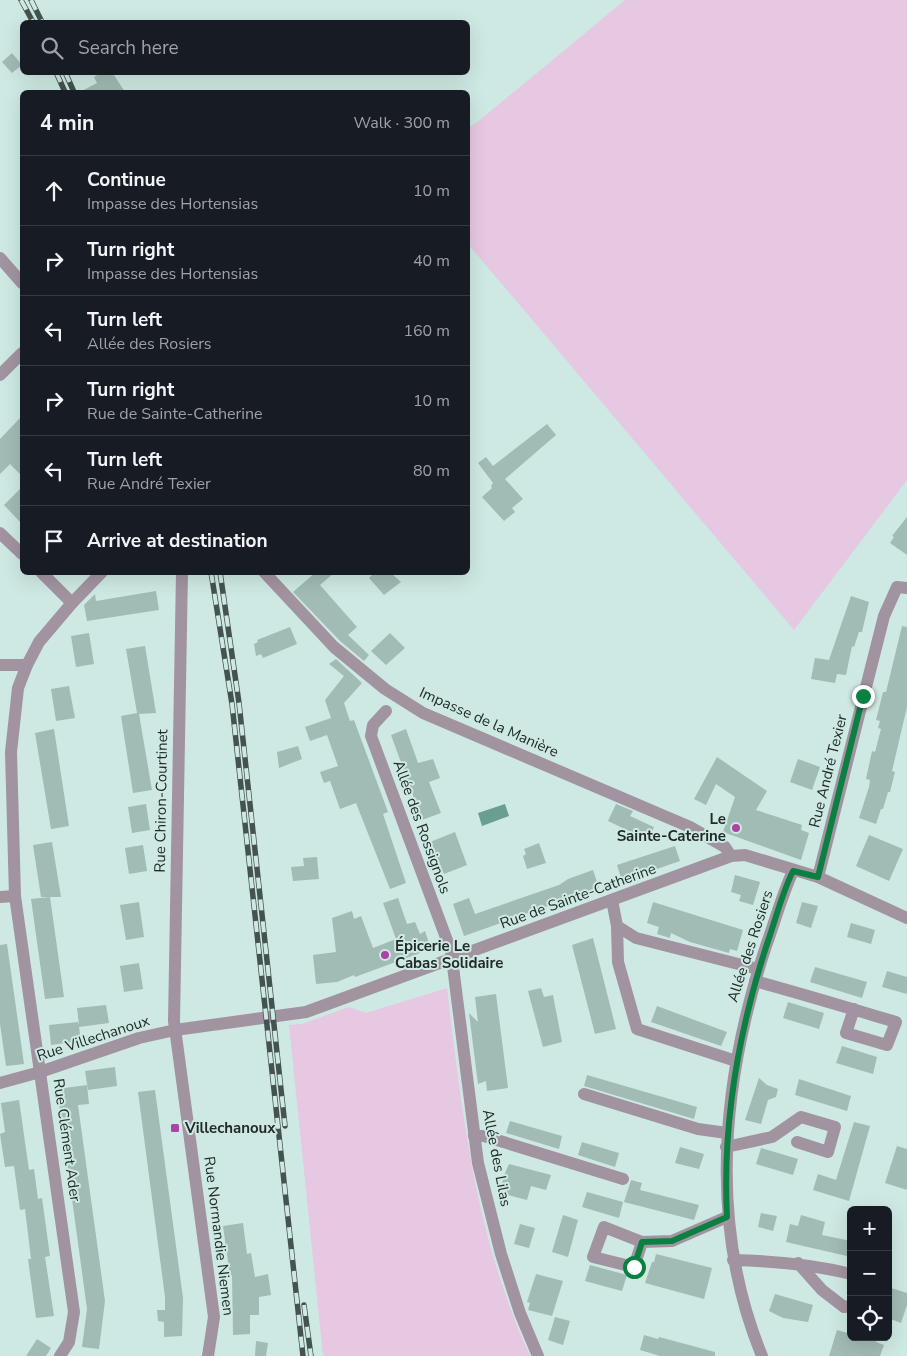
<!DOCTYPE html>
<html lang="en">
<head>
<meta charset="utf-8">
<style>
  body { margin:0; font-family:"Nunito Sans",sans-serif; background:#20242c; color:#f1f3f6 }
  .controls { position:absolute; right:15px; bottom:15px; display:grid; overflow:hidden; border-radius:8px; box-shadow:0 5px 20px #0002 }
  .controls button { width:45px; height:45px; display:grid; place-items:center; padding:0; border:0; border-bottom:1px solid #363941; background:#171b24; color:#f1f3f6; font:25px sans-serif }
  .stop { position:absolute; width:15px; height:15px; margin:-11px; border:4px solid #0b8043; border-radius:50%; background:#fff }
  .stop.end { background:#0b8043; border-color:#fff; box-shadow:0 1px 5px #0008 }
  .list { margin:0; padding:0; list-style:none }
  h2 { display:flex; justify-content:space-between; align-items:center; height:65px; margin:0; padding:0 20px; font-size:21px }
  h2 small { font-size:16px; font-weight:400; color:#9ea1a6 }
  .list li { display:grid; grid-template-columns:32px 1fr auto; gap:15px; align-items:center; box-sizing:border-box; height:70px; padding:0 20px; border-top:1px solid #363941 }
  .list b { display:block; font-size:19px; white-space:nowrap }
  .list p { margin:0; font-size:16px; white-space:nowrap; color:#9ea1a6 }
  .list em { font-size:16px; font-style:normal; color:#9ea1a6 }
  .icon { flex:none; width:28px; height:28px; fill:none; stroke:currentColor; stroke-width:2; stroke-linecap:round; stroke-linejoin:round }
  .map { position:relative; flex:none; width:907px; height:1356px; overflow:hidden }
  .search { position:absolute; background:#171b24; box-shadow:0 5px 20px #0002; left:20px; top:20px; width:450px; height:55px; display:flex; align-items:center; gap:12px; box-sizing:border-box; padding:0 18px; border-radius:8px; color:#9ea1a6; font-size:19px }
  .panel { position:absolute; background:#171b24; box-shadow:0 5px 20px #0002; left:20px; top:90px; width:450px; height:485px; border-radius:8px }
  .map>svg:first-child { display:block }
  .green { fill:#e6c8e3 }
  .water { fill:#6b9e93 }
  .building { fill:#a1bbb5 }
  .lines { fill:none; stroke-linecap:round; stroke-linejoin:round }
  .minor { stroke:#a293a1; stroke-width:12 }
  .rail-casing { stroke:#455350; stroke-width:5.5 }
  .rail { stroke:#cee9e3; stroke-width:4; stroke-dasharray:11; stroke-linecap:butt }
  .route { stroke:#0b8043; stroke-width:6 }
  .poi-dot { fill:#aa43a6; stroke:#cee9e3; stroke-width:2 }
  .labels { text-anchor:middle; stroke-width:4; stroke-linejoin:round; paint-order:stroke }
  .street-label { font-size:15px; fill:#202b28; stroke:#cee9e3 }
  .poi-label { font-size:15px; font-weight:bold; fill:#202b28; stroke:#cee9e3; text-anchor:start }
</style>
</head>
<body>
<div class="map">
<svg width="907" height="1356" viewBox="0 0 907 1356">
  <rect width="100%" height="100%" fill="#cee9e3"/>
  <!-- green -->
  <g class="green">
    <polygon points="625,0 907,0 907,480 794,630 468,244 468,127 475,124"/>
    <path d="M447,988C462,1114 476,1239 530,1356H323L289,1025L302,1024L349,1007L366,1013Z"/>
  </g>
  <!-- water -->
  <polygon class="water" points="505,804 509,816 482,826 478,813"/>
  <!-- building -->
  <g class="building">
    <polygon points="12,53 22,65 12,73 2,62"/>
    <polygon points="102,72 112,72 125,92 80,92 97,83 94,77"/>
    <polygon points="22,416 22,476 10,464 0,474 0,439"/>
    <polygon points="547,424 556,435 505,479 523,499 512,508 515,512 504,521 482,497 492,488 491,486 493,483 478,463 486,457 493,466"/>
    <polygon points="22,487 22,524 4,505"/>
    <polygon points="907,517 907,555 890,543 894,537 892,536"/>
    <polygon points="316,572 335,572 320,585 357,627 348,635 369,655 364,661 340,641 293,592"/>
    <polygon points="375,572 390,572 401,582 384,595 369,578"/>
    <polygon points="156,591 159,610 87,621 84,605 95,594 96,601"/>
    <polygon points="851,596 869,602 862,632 859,632 854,647 852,646 846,675 837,674 835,683 811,679 815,658 829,660"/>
    <polygon points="902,626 907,627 907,707 892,771 895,772 890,792 888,792 883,809 881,809 876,824 859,818 869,787 870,780 866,779 872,751 875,752 881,729 878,728 880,721 876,720 883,692 886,692"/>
    <polygon points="290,627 297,644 263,658 261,654 256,656 254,644 258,642 257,640"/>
    <polygon points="89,633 94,664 76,667 71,636"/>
    <polygon points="390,633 405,648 386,665 371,651"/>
    <polygon points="145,646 156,713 139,714 152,790 133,793 121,716 137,713 126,649"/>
    <polygon points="336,659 362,683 344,703 350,721 354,720 388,812 383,814 406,883 390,889 356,803 340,809 330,781 324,783 320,772 338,766 327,735 310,741 305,727 331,718 325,700 344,676 329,664"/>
    <polygon points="69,686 75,718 56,721 51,689"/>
    <polygon points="54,729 69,826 51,829 35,733"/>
    <polygon points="406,729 418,763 433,759 440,778 429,782 441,813 422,820 391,735"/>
    <polygon points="298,746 302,759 279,768 277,752"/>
    <polygon points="717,757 767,791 756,810 802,825 801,830 809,833 801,860 723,832 735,797 716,784 706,805 694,799"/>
    <polygon points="798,759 820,767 812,790 790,782"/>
    <polygon points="146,804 150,830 132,833 128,807"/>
    <polygon points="616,804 633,811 630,816 654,827 648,840 608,821"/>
    <polygon points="455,832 467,865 444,874 430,842"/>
    <polygon points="869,835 903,849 889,881 856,866"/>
    <polygon points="52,842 61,897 50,897 64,997 45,999 31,899 50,897 41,897 33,845"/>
    <polygon points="539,843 546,863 527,869 523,856 526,854 524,849"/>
    <polygon points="143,845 147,871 129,874 125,848"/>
    <polygon points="675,846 680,861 622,881 617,865"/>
    <polygon points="317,857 319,879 293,881 291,867 304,866 303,858"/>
    <polygon points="593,870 599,888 464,936 453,904 469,898 475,914 559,885 568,879"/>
    <polygon points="735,875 760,882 753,905 739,901 741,895 731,892"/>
    <polygon points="398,898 407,924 415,922 420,934 425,931 431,949 355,977 354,975 337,982 316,984 313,955 336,952 332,918 352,911 354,919 361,916 373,948 396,939 383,903"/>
    <polygon points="139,902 144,937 126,940 120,905"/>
    <polygon points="653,902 743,930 737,951 730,949 729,953 690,942 671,933 670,938 657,934 659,927 647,923"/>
    <polygon points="802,902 818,906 811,928 796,923"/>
    <polygon points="851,923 875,930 871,944 847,937"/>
    <polygon points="593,938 616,1029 595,1034 572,945"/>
    <polygon points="7,944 24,1064 6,1066 0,1024 0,945"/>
    <polygon points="139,963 143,989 124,992 120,966"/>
    <polygon points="815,967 867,982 862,998 810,982"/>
    <polygon points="887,971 907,977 907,994 882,987"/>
    <polygon points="541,988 544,997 553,995 562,1042 543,1047 528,991"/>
    <polygon points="496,994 508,1088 487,1091 486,1081 478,1084 469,1013 478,1022 475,997"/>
    <polygon points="788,1002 824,1013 819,1029 783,1018"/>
    <polygon points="106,1005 109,1023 79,1027 81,1041 51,1045 49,1025 78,1022 79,1025 77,1008"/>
    <polygon points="657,1006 727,1032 721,1046 651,1022"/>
    <polygon points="842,1046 877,1057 873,1074 836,1063"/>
    <polygon points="115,1067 117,1086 88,1090 85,1071"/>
    <polygon points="587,1075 697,1107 694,1119 584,1086"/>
    <polygon points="759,1078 767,1085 778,1089 776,1097 768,1100 761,1124 745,1120"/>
    <polygon points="799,1079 851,1096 847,1111 795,1095"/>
    <polygon points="87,1085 89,1104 78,1105 105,1301 99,1349 82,1347 87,1309 57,1089"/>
    <polygon points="155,1090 183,1298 182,1336 164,1337 164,1322 158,1321 157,1310 165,1310 165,1297 138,1092"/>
    <polygon points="19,1100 29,1170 34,1169 38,1199 42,1198 50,1256 45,1257 54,1316 36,1318 28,1259 31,1259 25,1209 20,1210 14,1166 5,1167 0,1134 5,1132 1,1103"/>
    <polygon points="510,1121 562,1136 559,1149 506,1133"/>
    <polygon points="854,1122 870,1126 849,1201 813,1190 818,1174 836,1180"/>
    <polygon points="582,1142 619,1153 615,1167 578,1155"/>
    <polygon points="897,1146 907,1149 907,1190 885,1183"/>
    <polygon points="680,1147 704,1154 699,1169 675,1163"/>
    <polygon points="761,1148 798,1159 793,1175 756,1164"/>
    <polygon points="509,1164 551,1175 546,1190 531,1186 527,1200 501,1193 503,1178"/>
    <polygon points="631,1180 642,1183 640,1190 699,1205 694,1220 624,1202"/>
    <polygon points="587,1192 623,1202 619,1218 582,1207"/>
    <polygon points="761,1213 777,1216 773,1231 758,1227"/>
    <polygon points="563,1215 578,1220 568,1257 552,1252"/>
    <polygon points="801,1215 825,1222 822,1235 851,1241 851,1257 786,1242 790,1224 798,1226"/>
    <polygon points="243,1223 247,1254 251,1253 255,1277 268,1274 271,1295 259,1297 259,1315 250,1315 250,1334 233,1335 232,1275 230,1276 223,1226"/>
    <polygon points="520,1224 535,1228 529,1248 514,1244"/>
    <polygon points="656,1254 712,1268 704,1299 645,1283 652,1262 654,1262"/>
    <polygon points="590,1265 627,1275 622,1291 585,1281"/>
    <polygon points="536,1274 563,1281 552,1316 528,1310 530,1303 527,1302"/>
    <polygon points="888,1287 907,1293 907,1305 901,1323 888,1318"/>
    <polygon points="775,1294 813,1305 808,1322 783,1318 769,1311"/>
    <polygon points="555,1317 570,1321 563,1345 548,1340"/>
    <polygon points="837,1330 851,1334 851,1337 877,1337 876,1342 884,1345 880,1356 829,1356"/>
    <polygon points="644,1335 658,1339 659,1337 715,1352 715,1356 660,1356 640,1350"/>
    <polygon points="37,1339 51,1348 46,1356 26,1356"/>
    <polygon points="256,1341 268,1343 266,1356 255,1356"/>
  </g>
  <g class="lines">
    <!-- minor -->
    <g class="minor">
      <polyline points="0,258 22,283"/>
      <polyline points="0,375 22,353"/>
      <polyline points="0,533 22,554"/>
      <polyline points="41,572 72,603"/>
      <polyline points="182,572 174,1021 214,1317 208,1356"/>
      <polyline points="264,572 334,647 385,689 423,713 690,827 725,847 731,856"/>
      <polyline points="0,665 27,665"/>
      <polyline points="386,711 373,725 371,736 451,951 478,1163 501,1254 520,1313 538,1356"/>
      <polyline points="818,877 884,616 897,587 907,588"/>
      <polyline points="0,897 15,896"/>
      <polyline points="612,900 617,926 618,962 637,1029 736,1061"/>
      <polyline points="617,926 636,938 758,969"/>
      <path d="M755,981C803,994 849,1008 896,1022L887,1045L846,1033L854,1009"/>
      <polyline points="0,1083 40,1072 139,1038 175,1030 306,1012 731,856 745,855 818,877 907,918"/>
      <polyline points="584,1094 698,1129 727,1133"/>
      <polyline points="474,1136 484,1136 623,1179"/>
      <polyline points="726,1147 772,1137 801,1117 835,1127 828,1152 797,1142"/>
      <polyline points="642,1242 634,1267 593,1257 604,1227 642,1242 672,1241 727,1217"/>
      <path d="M733,1260C773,1261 811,1264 851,1274"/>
      <polyline points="798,1263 822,1290 844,1307 851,1306"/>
      <polyline points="60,1356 69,1342 74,1312 15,896 11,752 18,688 27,665 39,642 72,603 102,572"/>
      <path d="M762,1356C707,1222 722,1080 766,946C775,921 782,895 793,871"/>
    </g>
    <defs>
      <g id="rail">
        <polyline points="21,0 33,22"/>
        <polyline points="31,0 42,22"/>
        <polyline points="56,72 65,92"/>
        <polyline points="65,72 74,92"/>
        <polyline points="211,572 232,704 303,1356"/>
        <polyline points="220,572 239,703 285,1126"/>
        <polyline points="304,1305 311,1356"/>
      </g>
    </defs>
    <!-- rail casing -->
    <use href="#rail" class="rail-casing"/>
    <!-- rail -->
    <use href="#rail" class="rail"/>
  </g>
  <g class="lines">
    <!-- route -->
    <path class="route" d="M634,1267L642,1242L672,1241L727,1217C722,1120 739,1027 770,935C777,914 783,891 793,871L818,877L863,696"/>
  </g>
  <!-- markers -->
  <g class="poi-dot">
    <circle cx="736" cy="828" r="5"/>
    <circle cx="385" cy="955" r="5"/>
    <rect x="170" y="1123" width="10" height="10" rx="2.5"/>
  </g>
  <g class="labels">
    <!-- street labels -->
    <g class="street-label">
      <text transform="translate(489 722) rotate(24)" y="5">Impasse de la Manière</text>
      <text transform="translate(828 771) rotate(-76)" y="5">Rue André Texier</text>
      <text transform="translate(161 801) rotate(-89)" y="5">Rue Chiron-Courtinet</text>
      <text transform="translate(422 827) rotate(70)" y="5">Allée des Rossignols</text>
      <text transform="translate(578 896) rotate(-20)" y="5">Rue de Sainte-Catherine</text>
      <text transform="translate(750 946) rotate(-72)" y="5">Allée des Rosiers</text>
      <text transform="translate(93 1038) rotate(-18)" y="5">Rue Villechanoux</text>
      <text transform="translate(67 1140) rotate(82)" y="5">Rue Clément Ader</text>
      <text transform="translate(497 1158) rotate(79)" y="5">Allée des Lilas</text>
      <text transform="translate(219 1236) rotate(83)" y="5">Rue Normandie Niemen</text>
    </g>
    <!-- poi labels -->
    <g class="poi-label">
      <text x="726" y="824" text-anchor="end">Le<tspan x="726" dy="17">Sainte-Caterine</tspan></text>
      <text x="395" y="951">Épicerie Le<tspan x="395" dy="17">Cabas Solidaire</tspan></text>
      <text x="185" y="1133">Villechanoux</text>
    </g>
  </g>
</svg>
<div class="controls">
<button>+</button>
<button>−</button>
<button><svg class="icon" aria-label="locate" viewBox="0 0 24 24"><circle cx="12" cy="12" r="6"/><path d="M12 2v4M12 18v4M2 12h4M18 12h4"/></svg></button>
</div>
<div class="stop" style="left:634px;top:1267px"></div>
<div class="stop end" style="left:863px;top:696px"></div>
<div class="search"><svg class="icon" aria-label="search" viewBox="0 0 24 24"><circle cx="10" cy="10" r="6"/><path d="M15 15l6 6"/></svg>Search here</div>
<section class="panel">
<h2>4 min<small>Walk · 300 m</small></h2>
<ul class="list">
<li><svg class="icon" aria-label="ahead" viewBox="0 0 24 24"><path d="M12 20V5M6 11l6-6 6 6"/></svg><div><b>Continue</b><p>Impasse des Hortensias</p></div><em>10 m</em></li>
<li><svg class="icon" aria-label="right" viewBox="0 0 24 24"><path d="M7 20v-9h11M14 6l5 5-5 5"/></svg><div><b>Turn right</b><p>Impasse des Hortensias</p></div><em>40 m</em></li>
<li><svg class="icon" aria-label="left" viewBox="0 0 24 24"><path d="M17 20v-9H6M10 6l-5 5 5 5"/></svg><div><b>Turn left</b><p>Allée des Rosiers</p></div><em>160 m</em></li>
<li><svg class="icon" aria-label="right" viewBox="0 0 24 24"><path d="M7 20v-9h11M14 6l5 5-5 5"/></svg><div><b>Turn right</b><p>Rue de Sainte-Catherine</p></div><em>10 m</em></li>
<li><svg class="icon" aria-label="left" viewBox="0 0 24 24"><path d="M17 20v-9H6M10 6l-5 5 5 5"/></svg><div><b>Turn left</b><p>Rue André Texier</p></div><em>80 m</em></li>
<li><svg class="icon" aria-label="arrive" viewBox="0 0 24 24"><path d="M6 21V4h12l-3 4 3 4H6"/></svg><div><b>Arrive at destination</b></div></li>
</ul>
</section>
</div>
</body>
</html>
